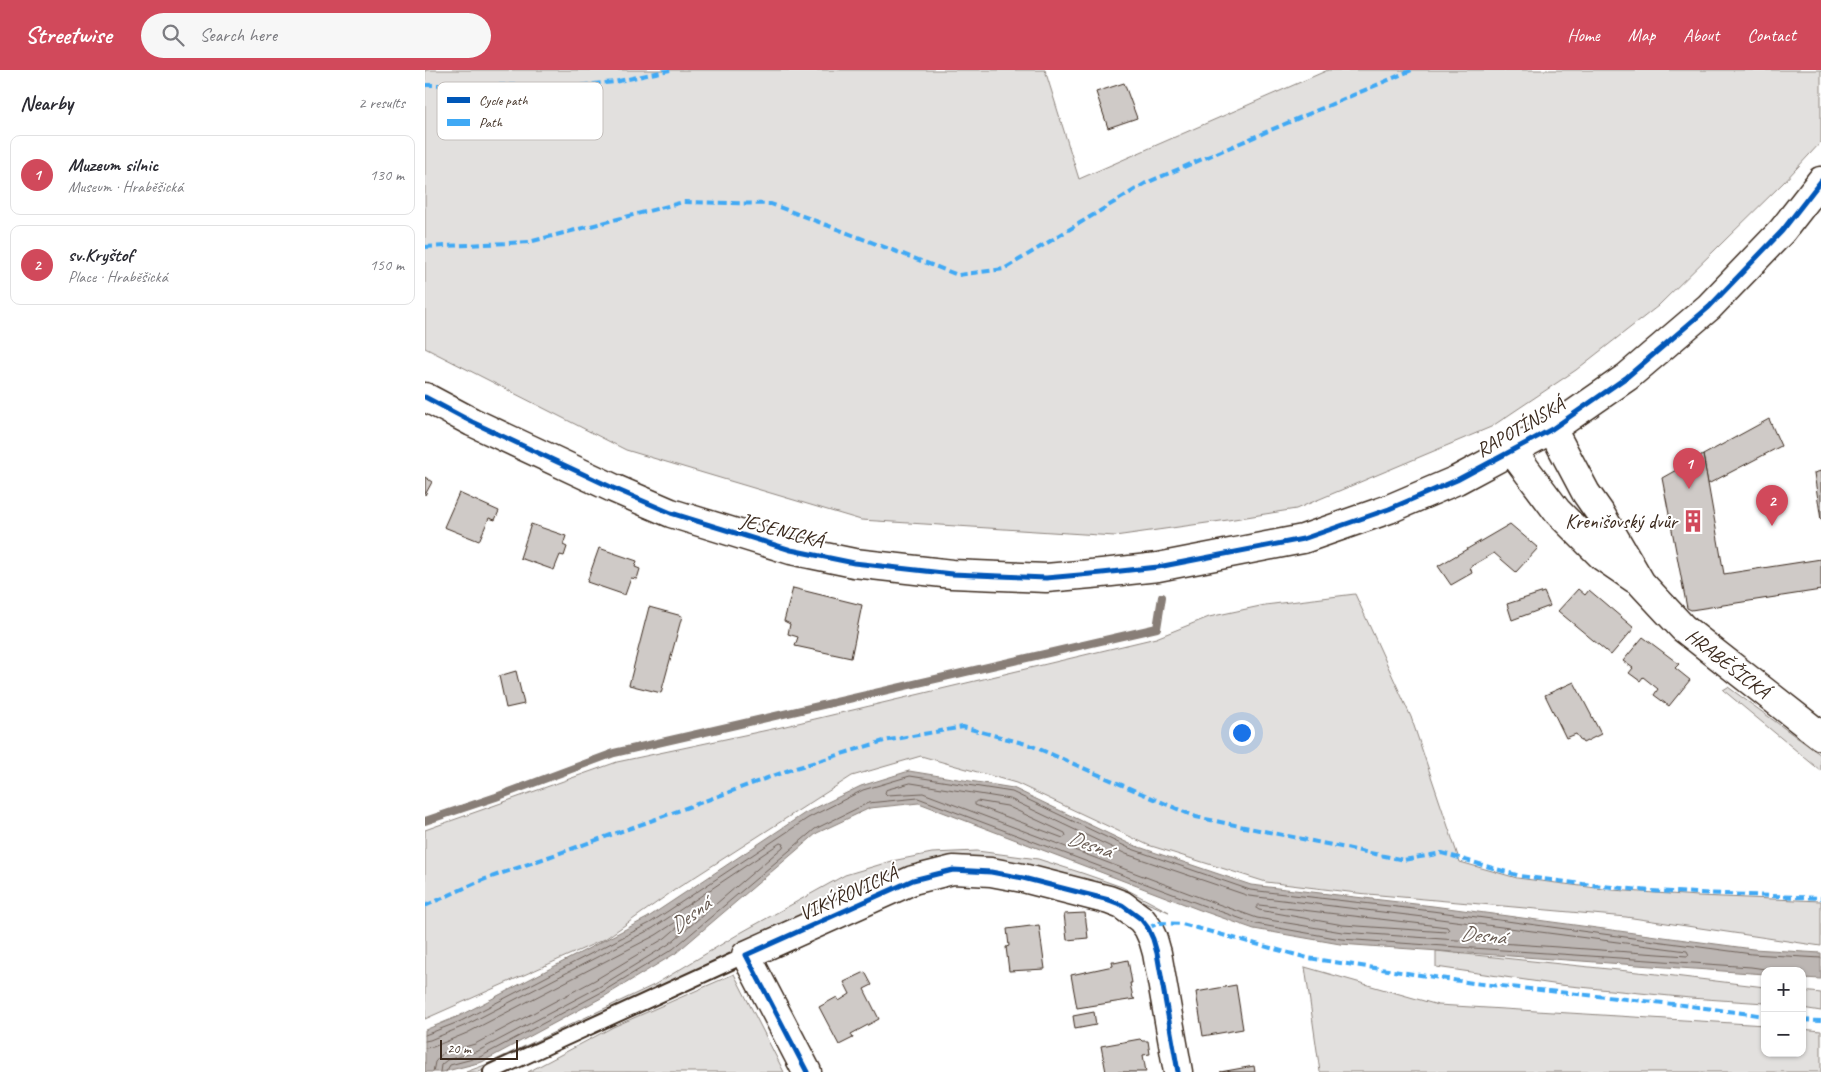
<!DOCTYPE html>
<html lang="en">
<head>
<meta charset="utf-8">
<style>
  body { margin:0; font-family:Caveat,sans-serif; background:#f7f7f7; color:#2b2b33 }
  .controls { position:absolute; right:15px; bottom:15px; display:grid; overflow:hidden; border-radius:10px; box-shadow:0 1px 4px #0004 }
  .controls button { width:45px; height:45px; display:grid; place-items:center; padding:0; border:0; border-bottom:1px solid #e1e1e2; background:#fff; color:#2b2b33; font:25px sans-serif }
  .scale { position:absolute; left:15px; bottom:12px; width:78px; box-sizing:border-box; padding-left:5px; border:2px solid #3b2a1e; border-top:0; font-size:14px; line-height:18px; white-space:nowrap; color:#3b2a1e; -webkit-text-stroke:4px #fff; paint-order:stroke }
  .you { position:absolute; left:816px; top:662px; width:18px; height:18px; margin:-12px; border:4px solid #fff; border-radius:50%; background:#1a73e8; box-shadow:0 0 0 8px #1a73e833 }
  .badge { display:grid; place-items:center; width:32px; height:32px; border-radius:50%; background:#d1495b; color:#fff; font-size:16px; font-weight:700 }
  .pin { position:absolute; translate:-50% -41px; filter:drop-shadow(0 1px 2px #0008) }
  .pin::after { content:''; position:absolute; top:26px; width:18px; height:15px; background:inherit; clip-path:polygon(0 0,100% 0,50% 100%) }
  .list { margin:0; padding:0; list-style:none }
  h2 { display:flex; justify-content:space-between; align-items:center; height:65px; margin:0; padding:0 20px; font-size:21px }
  h2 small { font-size:16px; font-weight:400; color:#7c7c81 }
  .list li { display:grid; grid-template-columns:32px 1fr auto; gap:15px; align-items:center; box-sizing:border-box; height:80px; margin:0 10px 10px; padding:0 10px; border:1px solid #e1e1e2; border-radius:10px }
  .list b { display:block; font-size:19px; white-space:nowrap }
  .list p { margin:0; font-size:16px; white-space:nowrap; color:#7c7c81 }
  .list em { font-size:16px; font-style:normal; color:#7c7c81 }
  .icon { flex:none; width:28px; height:28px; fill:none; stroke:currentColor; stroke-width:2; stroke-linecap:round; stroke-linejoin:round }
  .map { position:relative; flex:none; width:1396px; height:1002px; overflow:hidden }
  header { display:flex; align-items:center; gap:30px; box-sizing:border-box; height:70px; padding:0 25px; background:#d1495b; color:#fff }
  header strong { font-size:24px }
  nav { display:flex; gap:28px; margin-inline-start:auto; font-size:18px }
  .search { width:350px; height:45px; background:#f7f7f7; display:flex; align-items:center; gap:12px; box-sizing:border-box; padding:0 18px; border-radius:28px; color:#7c7c81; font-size:19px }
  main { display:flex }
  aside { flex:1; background:#fff }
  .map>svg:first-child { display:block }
  .green { fill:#e2e0de; stroke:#8e857e }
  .water { fill:#bcb6b3; stroke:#887e77 }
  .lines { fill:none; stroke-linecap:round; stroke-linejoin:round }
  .shore { stroke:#6f625a; stroke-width:1 }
  .stream { stroke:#887e77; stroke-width:8 }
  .building { fill:#cfcac7; stroke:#3b2a1e }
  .lane-casing { stroke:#3b2a1e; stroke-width:18 }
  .street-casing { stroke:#3b2a1e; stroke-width:31 }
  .secondary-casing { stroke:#3b2a1e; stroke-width:31 }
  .primary-casing { stroke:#3b2a1e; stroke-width:31 }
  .lane { stroke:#fff; stroke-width:14 }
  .street { stroke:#fff; stroke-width:28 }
  .secondary { stroke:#fff; stroke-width:28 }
  .primary { stroke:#fff; stroke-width:28 }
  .quiet { stroke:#3fa9f5; stroke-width:4; stroke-dasharray:8 4; stroke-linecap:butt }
  .cycleway-casing { stroke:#fff; stroke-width:8 }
  .cycleway { stroke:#0057b8; stroke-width:5 }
  .labels { text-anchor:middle; stroke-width:4; stroke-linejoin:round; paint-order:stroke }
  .street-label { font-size:20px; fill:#3b2a1e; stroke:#fff }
  .poi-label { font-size:20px; fill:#3b2a1e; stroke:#fff; text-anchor:end }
  .water-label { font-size:21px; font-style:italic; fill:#685b52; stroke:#fff }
  .key { fill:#fff; stroke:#c4bfbc; stroke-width:1 }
  .key-label { font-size:14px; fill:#3b2a1e }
</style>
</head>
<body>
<header>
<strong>Streetwise</strong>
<div class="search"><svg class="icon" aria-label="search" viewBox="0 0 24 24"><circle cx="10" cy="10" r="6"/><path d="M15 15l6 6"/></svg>Search here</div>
<nav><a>Home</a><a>Map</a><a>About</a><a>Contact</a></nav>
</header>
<main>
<aside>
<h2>Nearby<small>2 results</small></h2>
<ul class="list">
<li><span class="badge">1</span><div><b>Muzeum silnic</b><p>Museum · Hraběšická</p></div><em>130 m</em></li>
<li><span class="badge">2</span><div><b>sv.Kryštof</b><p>Place · Hraběšická</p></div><em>150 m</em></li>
</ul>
</aside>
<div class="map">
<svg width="1396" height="1002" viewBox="0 0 1396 1002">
  <rect width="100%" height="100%" fill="#fff"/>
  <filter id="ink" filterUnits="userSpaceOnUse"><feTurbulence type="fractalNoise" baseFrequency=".02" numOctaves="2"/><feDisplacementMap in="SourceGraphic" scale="10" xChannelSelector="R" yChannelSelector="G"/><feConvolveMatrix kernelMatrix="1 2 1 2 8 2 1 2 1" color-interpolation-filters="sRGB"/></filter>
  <g filter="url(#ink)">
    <!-- green -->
    <g class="green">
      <polygon points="0,0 620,0 654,109 903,0 1396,0 1396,72 1359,112 1233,236 1151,300 1066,357 871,439 803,450 690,466 436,450 201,380 0,278"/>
      <polygon points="930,524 986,647 1035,792 1092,808 1187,820 1273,826 1396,831 1396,876 1201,847 932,823 841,812 723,775 591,713 496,686 427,706 251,819 180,869 0,949 0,760 192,692 352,658 731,568 784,547 840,535"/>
      <polygon points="1303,617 1396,685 1396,701 1298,620"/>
      <polygon points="552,781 613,789 657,803 697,817 744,842 675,814 563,796 360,858 54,1002 41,1002 60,995 229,915 317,862 420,805 467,791 507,783"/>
      <polygon points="1011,881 1241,905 1340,917 1340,933 1265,928 1135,915 1011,897"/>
      <polygon points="880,897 1013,935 1340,955 1340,983 1377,983 1377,959 1396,961 1396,1002 895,1002"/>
      <polygon points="309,904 359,1002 103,1002 188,957"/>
      <polygon points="1377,921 1396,923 1396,941 1377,938"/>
    </g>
    <!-- water -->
    <polygon class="water" points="484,701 588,718 705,774 826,815 1008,836 1328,879 1396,883 1396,909 1377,908 1377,901 1340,901 1340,904 915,874 829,859 775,840 494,733 445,738 392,763 251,883 180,926 57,992 18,1002 0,1002 0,960 34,946 222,848 380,743 436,716"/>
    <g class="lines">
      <!-- shore -->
      <g class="shore">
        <polygon points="486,713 585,729 701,784 824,826 1007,848 1262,881 1264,885 1262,886 917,862 832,848 779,829 498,723 462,725 460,723 461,720"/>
        <polygon points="552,731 582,736 640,763 641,766 638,768 550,735 550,733"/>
        <polygon points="834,835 1006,855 1022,857 1024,860 1021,862 918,855 834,840 831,838"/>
        <polyline points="0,965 36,951 225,853 383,748 438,720 485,706 587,722 704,778 825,820 1007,841 1327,884 1396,888"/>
        <polyline points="0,971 5,970 39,956 228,858 355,773 359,774 358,777 244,874 174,917 53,981 22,990 16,995 15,1002"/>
        <polyline points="0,978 8,977 42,963 231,865 251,852 254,853 254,856 240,868 170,910 50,974 18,983 10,992 8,1002"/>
        <polyline points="21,1002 25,995 55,987 177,922 248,879 390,759 443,733 493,728 777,835 831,854 916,869 1326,897 1340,899 1343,901"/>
      </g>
      <!-- stream -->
      <polyline class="stream" points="0,751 71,727 189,683 732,558 737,527"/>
    </g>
    <!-- building -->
    <g class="building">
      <polygon points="699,13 712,48 683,58 671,22"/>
      <polygon points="1344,349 1356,376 1283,414 1278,385"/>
      <polygon points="1278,385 1299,504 1396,489 1396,520 1266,540 1262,538 1237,408"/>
      <polygon points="1396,401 1396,450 1389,403"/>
      <polygon points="0,407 7,412 0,425"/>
      <polygon points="34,423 74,441 70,450 64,448 54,471 19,457"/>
      <polygon points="106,454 141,466 138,475 142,477 139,486 135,485 129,500 95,488"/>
      <polygon points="1085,454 1113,478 1091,502 1069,483 1045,497 1047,503 1026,515 1013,496"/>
      <polygon points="174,478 212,491 210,497 215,499 212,509 206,508 200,525 162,512"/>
      <polygon points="368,518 437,535 426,588 370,576 373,567 363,564 365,554 359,551"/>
      <polygon points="1153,519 1160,525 1164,520 1209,558 1186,585 1133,541"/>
      <polygon points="1119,522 1125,536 1087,550 1082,534"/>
      <polygon points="224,537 257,546 236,623 204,615"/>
      <polygon points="1218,567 1254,594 1250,598 1265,610 1244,636 1229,625 1233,619 1218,607 1215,611 1204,603 1208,598 1198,591"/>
      <polygon points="91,601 99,634 81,638 74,606"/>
      <polygon points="1149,612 1176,664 1158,673 1151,664 1141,668 1120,625"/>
      <polygon points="660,843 663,868 642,870 639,844"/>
      <polygon points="614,855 620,899 584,901 581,877 584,876 582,859"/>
      <polygon points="703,890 707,913 705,913 708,928 710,929 652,938 646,905 688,896 687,891 689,891 689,893"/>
      <polygon points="440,902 447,915 439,919 454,949 426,964 428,968 414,975 394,937 412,927 414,931 425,924 419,912"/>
      <polygon points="811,915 818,959 778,966 771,922"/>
      <polygon points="669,942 671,955 650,959 648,946"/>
      <polygon points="715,969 717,971 723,971 725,984 718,985 721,1002 681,1002 676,976"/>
      <polygon points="829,996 830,1002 795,1002"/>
    </g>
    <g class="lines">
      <defs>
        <polyline id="lane" points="66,1002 321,885"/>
        <polyline id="street" points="382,1002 321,885 488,810 528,800 566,802 598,808 684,830 697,835 716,849 723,858 728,869 732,883 753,1002"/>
        <g id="secondary">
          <polyline points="1127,359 1161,423 1175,443 1216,513 1258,558 1396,666"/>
          <polyline points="1087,381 1132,441 1178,487 1210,509"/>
        </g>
        <polyline id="primary" points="0,327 47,352 188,418 246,443 366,480 429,493 527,504 621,508 677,503 733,497 878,469 964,439 1032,410 1127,359 1202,307 1284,237 1357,161 1396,111"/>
      </defs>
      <!-- lane casing -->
      <use href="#lane" class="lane-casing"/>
      <!-- street casing -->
      <use href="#street" class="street-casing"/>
      <!-- secondary casing -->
      <use href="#secondary" class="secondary-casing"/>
      <!-- primary casing -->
      <use href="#primary" class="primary-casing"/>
      <!-- lane -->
      <use href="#lane" class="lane"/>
      <!-- street -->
      <use href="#street" class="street"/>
      <!-- secondary -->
      <use href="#secondary" class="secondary"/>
      <!-- primary -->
      <use href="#primary" class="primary"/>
      <!-- quiet -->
      <g class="quiet">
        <polyline points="0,15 88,15 130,18 189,12 245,0"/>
        <polyline points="0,177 104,172 258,132 346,134 533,205 579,199 721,113 987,0"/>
        <polyline points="0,836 55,811 220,753 364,700 459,671 538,657 605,675 771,747 979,790 1017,783 1095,806 1158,814 1225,821 1396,828"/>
        <polyline points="723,858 734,853 757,854 883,888 1048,913 1258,935 1340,946"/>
        <polyline points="1377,950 1396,951"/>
      </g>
      <defs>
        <g id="cycleway">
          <polyline points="0,327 47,352 188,418 246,443 366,480 429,493 527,504 621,508 677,503 733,497 878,469 964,439 1032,410 1127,359 1202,307 1284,237 1357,161 1396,111"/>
          <polyline points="382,1002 321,885 488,810 528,800 566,802 598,808 684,830 697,835 716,849 723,858 728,869 732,883 753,1002"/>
        </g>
      </defs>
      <!-- cycleway casing -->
      <use href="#cycleway" class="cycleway-casing"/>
      <!-- cycleway -->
      <use href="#cycleway" class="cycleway"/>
    </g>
  </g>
  <!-- icons -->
  <defs>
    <symbol id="building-bare" viewBox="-9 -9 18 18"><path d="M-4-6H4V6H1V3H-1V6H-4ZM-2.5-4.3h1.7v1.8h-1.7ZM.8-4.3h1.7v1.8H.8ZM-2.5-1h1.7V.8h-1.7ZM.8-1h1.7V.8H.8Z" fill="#d1495b" stroke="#fff" stroke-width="2.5" paint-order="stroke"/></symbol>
  </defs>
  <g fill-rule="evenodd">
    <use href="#building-bare" x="1252" y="435" width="32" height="32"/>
  </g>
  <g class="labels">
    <!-- street labels -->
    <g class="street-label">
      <text transform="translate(1095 357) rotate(-30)" y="7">RAPOTÍNSKÁ</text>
      <text transform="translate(357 460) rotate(15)" y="7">JESENICKÁ</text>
      <text transform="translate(1303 593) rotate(38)" y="7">HRABĚŠICKÁ</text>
      <text transform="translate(423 823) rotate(-24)" y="7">VIKÝŘOVICKÁ</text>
    </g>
    <!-- poi labels -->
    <g class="poi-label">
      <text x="1252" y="458">Krenišovský dvůr</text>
    </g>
    <!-- water labels -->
    <g class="water-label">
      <text transform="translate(665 774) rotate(19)" y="7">Desná</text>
      <text transform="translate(265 845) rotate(-37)" y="7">Desná</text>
      <text transform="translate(1058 865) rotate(6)" y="7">Desná</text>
    </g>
  </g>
  <!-- legend -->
  <rect x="12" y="12" width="166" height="58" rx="8" class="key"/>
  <rect x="22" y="27" width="23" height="6" fill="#0057b8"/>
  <rect x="22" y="49" width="23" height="7" fill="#3fa9f5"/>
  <g class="key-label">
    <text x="54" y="35">Cycle path</text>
    <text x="54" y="57">Path</text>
  </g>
</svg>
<div class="controls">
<button>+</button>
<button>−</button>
</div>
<div class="scale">20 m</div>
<div class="you"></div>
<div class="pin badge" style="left:1264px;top:419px">1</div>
<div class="pin badge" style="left:1347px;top:456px">2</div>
</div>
</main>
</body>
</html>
